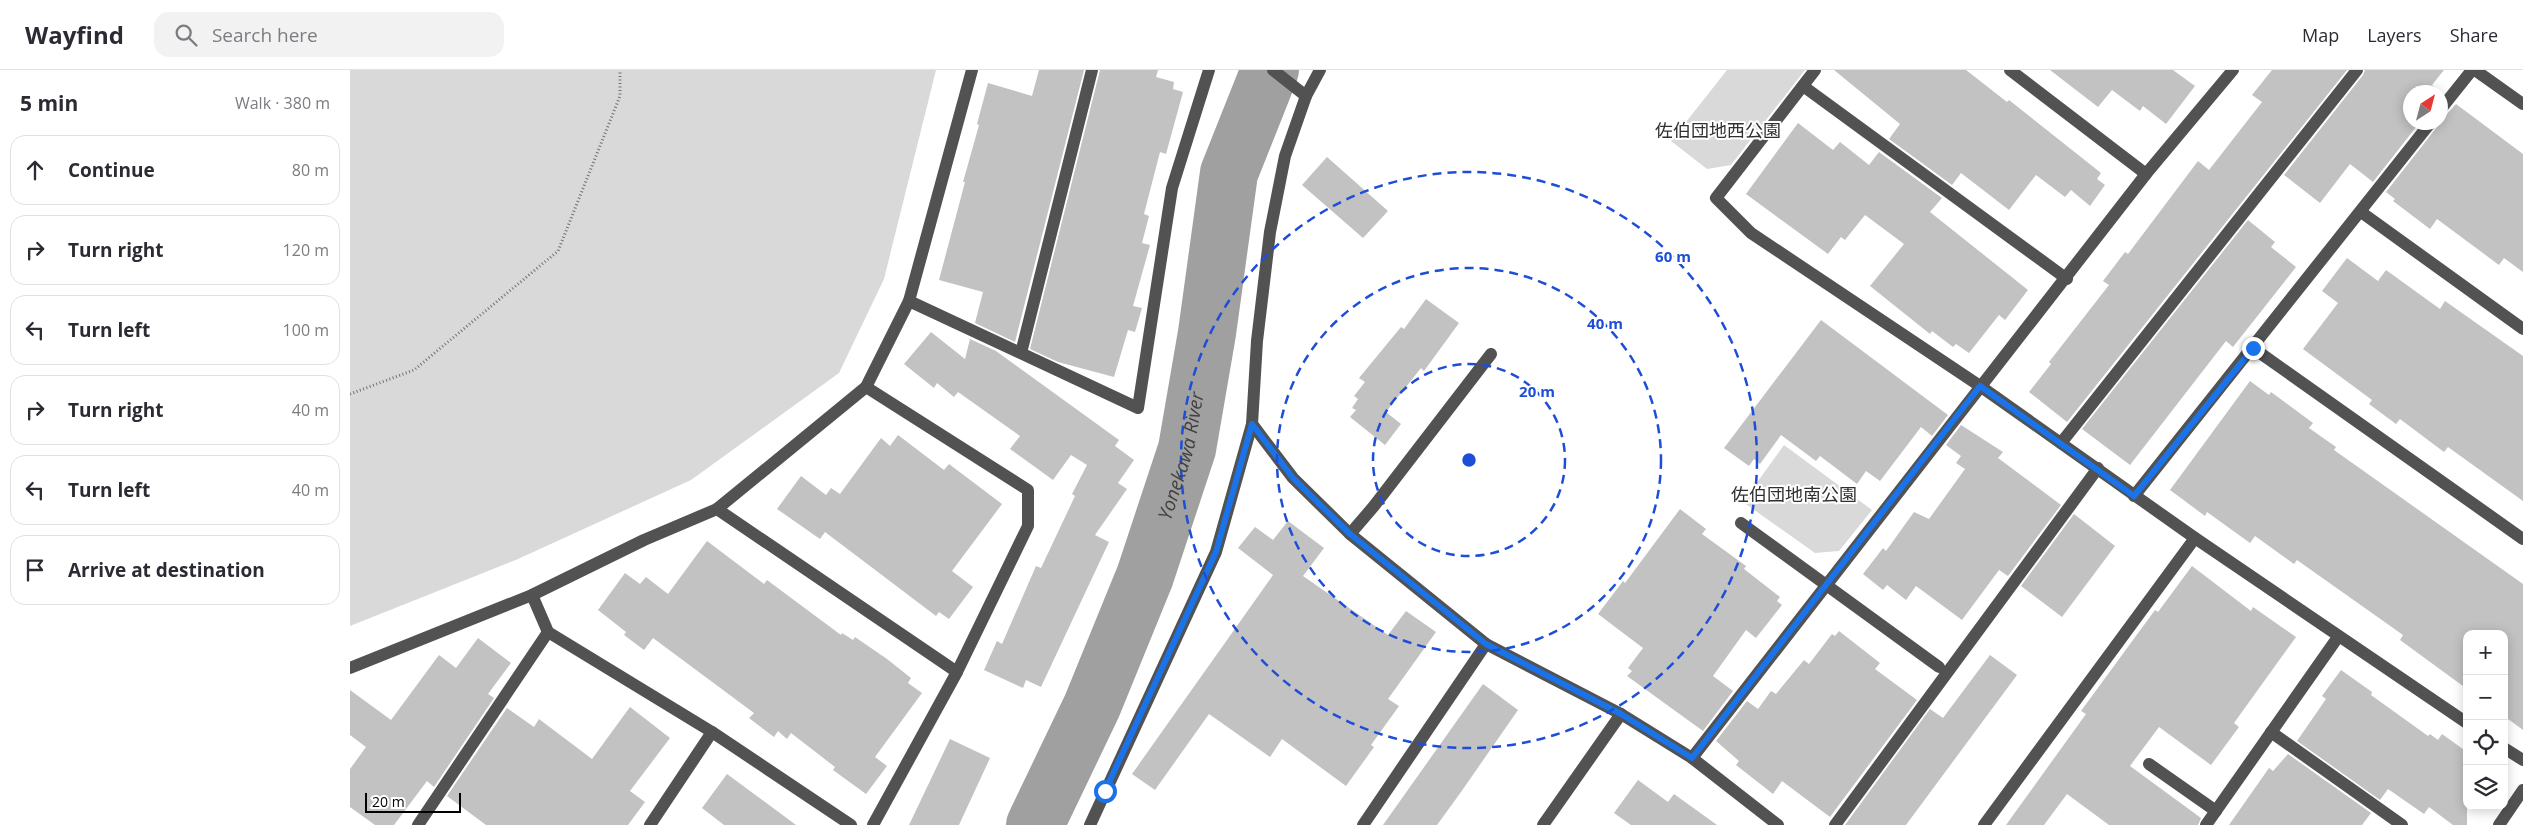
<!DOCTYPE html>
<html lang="en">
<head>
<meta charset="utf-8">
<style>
  body { margin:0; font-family:"Open Sans","Noto Sans JP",sans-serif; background:#f2f2f3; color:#2b2b33 }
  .controls { position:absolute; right:15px; bottom:15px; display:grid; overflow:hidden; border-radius:10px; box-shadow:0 2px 12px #0003 }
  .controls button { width:45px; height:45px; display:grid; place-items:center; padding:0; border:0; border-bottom:1px solid #e1e1e2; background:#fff; color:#2b2b33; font:25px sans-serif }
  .compass { position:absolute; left:2053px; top:15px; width:45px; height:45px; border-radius:50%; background:#fff; box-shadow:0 2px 12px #0003; rotate:36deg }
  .scale { position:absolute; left:15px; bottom:12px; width:96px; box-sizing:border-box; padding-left:5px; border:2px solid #000; border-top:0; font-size:14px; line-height:18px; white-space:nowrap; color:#000; -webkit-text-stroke:4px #fff; paint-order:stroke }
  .stop { position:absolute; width:15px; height:15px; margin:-11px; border:4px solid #1a73e8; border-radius:50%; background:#fff }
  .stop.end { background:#1a73e8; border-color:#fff; box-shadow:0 1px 5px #0008 }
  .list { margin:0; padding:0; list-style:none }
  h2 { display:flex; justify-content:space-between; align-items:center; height:65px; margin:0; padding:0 20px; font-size:21px }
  h2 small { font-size:16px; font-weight:400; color:#7c7c81 }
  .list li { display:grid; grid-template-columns:32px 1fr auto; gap:15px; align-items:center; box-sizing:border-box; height:70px; margin:0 10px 10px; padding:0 10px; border:1px solid #e1e1e2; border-radius:15px }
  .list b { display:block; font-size:19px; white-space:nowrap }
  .list em { font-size:16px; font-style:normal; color:#7c7c81 }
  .icon { flex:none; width:28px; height:28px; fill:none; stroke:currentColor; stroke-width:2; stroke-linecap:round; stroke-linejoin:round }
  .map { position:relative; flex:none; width:2173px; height:755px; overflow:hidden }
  header { display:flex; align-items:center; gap:30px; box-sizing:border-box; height:70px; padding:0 25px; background:#fff; border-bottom:1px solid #e1e1e2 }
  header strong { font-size:24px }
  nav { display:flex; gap:28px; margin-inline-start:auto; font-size:18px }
  .search { width:350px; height:45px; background:#f2f2f3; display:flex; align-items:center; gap:12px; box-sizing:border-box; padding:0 18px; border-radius:15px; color:#7c7c81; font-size:19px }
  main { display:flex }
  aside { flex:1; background:#fff }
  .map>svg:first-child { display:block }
  .green { fill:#d9d9d9 }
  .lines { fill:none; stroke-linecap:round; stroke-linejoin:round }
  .river { stroke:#a0a0a0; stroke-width:58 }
  .building { fill:#c2c2c2 }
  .path { stroke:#747474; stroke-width:3; stroke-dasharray:1 2.5; stroke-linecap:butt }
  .minor { stroke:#525252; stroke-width:12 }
  .route { stroke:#1a73e8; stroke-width:6 }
  .ring { fill:none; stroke:#1d4ed8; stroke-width:2.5; stroke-dasharray:9 6 }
  .labels { text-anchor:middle; stroke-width:4; stroke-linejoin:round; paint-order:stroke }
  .park-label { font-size:18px; fill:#303030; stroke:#fff }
  .water-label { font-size:19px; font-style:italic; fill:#414141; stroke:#fff }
  .centre { fill:#1d4ed8; stroke:#fff; stroke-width:2.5 }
  .ring-label { font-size:15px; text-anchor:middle; font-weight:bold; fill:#1d4ed8; stroke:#fff; stroke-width:4; stroke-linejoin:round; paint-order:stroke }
</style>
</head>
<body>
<header>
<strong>Wayfind</strong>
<div class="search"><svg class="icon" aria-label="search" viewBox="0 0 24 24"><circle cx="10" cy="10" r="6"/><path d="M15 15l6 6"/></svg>Search here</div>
<nav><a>Map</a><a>Layers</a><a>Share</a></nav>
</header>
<main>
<aside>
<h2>5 min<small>Walk · 380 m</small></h2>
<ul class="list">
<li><svg class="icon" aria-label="ahead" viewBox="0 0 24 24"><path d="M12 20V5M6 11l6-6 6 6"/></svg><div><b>Continue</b></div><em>80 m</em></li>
<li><svg class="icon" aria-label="right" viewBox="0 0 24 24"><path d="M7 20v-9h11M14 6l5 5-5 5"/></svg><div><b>Turn right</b></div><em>120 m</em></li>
<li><svg class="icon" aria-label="left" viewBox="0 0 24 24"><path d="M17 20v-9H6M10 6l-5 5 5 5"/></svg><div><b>Turn left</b></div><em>100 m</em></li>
<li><svg class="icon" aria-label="right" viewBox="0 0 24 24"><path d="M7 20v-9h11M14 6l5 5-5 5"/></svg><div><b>Turn right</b></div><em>40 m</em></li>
<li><svg class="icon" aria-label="left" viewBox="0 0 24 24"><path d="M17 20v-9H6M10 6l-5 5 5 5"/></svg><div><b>Turn left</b></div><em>40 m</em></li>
<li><svg class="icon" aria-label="arrive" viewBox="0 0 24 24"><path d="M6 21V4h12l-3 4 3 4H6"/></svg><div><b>Arrive at destination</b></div></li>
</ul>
</aside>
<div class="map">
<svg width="2173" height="755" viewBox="0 0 2173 755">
  <rect width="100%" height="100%" fill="#fff"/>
  <!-- green -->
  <g class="green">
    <polygon points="0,0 586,0 534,209 489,303 341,410 168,489 0,556"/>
    <polygon points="1377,0 1455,0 1381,95 1357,99 1321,71"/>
    <polygon points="1434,375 1522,440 1489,481 1465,483 1393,432"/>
  </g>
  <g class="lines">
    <!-- river -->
    <path class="river" id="s1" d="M685,755L742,636L795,506L837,379L857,263L879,103L920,0"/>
  </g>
  <!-- building -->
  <g class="building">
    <polygon points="689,0 734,0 665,272 625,253 633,222 589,210 615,112 613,112 629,55 627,54 638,13 682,26"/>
    <polygon points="750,0 808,0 806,7 824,12 823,19 833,22 816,84 810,82 794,144 799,146 792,173 800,175 783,236 792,238 785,262 778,260 764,307 708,292 680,279"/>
    <polygon points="1484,0 1616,0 1657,32 1659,30 1751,103 1747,109 1755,115 1740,136 1721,120 1715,127 1686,105 1659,140 1611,103 1602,115 1539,69 1550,54"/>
    <polygon points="1700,0 1823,0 1845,16 1816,54 1793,36 1790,41 1762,20 1748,37"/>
    <polygon points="1922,0 1997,0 1717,352 1679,322 1701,294 1699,292 1759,215 1753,211 1775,182 1778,184 1848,91 1859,100 1912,32 1902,25"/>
    <polygon points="2015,0 2094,0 2082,15 2093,24 2090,26 2090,22 2060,22 2060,52 2070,52 2023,112 2000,94 1970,133 1934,105 2013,5"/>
    <polygon points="2106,34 2173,84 2173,202 2154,188 2149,195 2087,149 2080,159 2043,131 2045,129 2036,122 2087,57 2090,48 2096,45"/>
    <polygon points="1448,53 1483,80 1490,72 1519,95 1529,82 1592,128 1580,142 1678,220 1655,250 1649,245 1619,283 1606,274 1603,277 1582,261 1580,264 1520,216 1554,174 1515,145 1495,170 1491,167 1478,184 1396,124"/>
    <polygon points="977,87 1038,141 1013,168 952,115"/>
    <polygon points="1898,150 1925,172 1921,177 1946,197 1883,277 1876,271 1780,395 1732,359"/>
    <polygon points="1997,188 2028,211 2036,200 2090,239 2095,231 2173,286 2173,431 2098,377 2094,382 2050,349 2046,354 2019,334 2022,330 1953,279 1988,233 1972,221"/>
    <polygon points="1076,229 1109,253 1074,301 1071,298 1036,342 1051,354 1035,375 1000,347 1006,340 1002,338 1008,329 1004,326 1015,312 1009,308 1051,257 1054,259"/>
    <polygon points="1471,250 1598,345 1582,366 1571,357 1530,411 1516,401 1507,414 1470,386 1466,391 1431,365 1410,394 1404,389 1399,396 1374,378"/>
    <polygon points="581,262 615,289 620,269 646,281 769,370 765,376 784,390 768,413 777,419 745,465 759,472 691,617 676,610 673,618 634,600 647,571 652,574 686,496 691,498 725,426 722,424 737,395 721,385 703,410 660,379 670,366 608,322 604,327 587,313 584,318 554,294"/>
    <polygon points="1900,311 1919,325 1921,322 1963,353 1959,358 1986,377 1984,380 2173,514 2173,660 2154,646 2154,564 2117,564 2117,619 2050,570 2053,565 1947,490 1944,494 1905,466 1900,473 1857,442 1855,446 1820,420"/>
    <polygon points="1611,355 1653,382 1648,388 1711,435 1658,506 1649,500 1612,550 1566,516 1556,530 1537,515 1533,520 1513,504 1533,478 1536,481 1564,442 1579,449 1615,399 1606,393 1611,386 1596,375"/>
    <polygon points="548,365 594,400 599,394 652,434 602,501 623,517 599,549 589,542 586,546 475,462 470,469 427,439 451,406 476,425 481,418 490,424 531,368 540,376"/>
    <polygon points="1330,439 1356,459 1352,464 1396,496 1394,499 1430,527 1427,531 1432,535 1406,568 1396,560 1363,606 1383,621 1353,661 1277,606 1282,601 1278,598 1293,578 1248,544 1273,511 1275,513"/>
    <polygon points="1724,444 1765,476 1712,547 1671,516"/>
    <polygon points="938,451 974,478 953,506 1038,565 1056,541 1086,562 1038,629 1049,636 1021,675 1024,677 996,716 932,669 920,687 859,644 805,720 782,704 923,505 888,478 905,457 923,470"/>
    <polygon points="357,471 414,514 417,510 491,565 492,563 503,570 505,567 537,589 561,608 558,613 572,623 525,687 537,696 516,724 483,700 485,697 441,663 437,669 428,661 424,667 399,648 404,643 303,568 294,580 274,565 276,562 248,540 275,503 290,514 296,507 318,524"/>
    <polygon points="1842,496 1901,541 1903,537 1946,567 1884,653 1889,657 1861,695 1809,657 1780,696 1851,748 1848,755 1759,755 1717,724 1694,755 1656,755 1736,644 1731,641 1805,540 1808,542"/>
    <polygon points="1489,561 1530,593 1525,599 1567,630 1480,747 1432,711 1423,724 1386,695 1389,691 1366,671 1397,631 1408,639 1421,621 1426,624 1454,590 1459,594 1482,564 1485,566"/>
    <polygon points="128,568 161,593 138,624 144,628 84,717 77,711 44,755 25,755 0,737 0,699 16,677 0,665 0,620 41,650 89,585 106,598"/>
    <polygon points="1640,585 1667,605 1556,755 1495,755 1580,639 1593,648"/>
    <polygon points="1991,600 2022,622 2021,625 2078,666 2080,664 2088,670 2092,664 2117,682 2117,755 2103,755 2079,737 2074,744 2038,719 2030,730 1947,671 1976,629 1972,626"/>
    <polygon points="1133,614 1168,640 1111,722 1087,755 1033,755"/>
    <polygon points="280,637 320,668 280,721 295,732 278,755 136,755 97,726 157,638 184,657 189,649 242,689"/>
    <polygon points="600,669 640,688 609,755 559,755"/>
    <polygon points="1938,684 2021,743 2012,755 1879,755 1919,698 1923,701"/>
    <polygon points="377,704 446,755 374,755 352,738"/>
    <polygon points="1288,710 1318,732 1324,724 1367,755 1281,755 1264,743"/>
  </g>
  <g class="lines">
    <!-- path -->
    <polyline class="path" points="0,324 64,300 208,181 270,26 270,0"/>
    <!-- minor -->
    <g class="minor">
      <polyline points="923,0 956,26"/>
      <polyline points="1465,0 1366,128 1401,163 1630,316 1845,468 2117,653"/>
      <polyline points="1660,0 1796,104"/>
      <polyline points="2125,0 2173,34"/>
      <polyline points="1453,16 1717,209"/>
      <polyline points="2090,40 2122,0"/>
      <polyline points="2011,142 2173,259"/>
      <polyline points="559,231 788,338 822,118 859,0"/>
      <polyline points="1903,278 2173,469"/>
      <polyline points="671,283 742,0"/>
      <polyline points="516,317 678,420 678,456 607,602 523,755"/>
      <polyline points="902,354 943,408 1000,464 1136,574 1271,644 1342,688 1428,755"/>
      <polyline points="1711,373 2007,0"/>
      <polyline points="1784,426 2081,52"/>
      <polyline points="367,439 607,602"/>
      <polyline points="1391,453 1589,597"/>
      <polyline points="1000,464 1024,436 1141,284"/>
      <polyline points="182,525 198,562 362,662 501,755"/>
      <polyline points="0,598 182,525 294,470 367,439 516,317 559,231 622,0"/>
      <polyline points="1921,662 2052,755"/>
      <polyline points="2154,678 2173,690"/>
      <polyline points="1342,688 1796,104 1883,0"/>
      <polyline points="1799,694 1866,741"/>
      <polyline points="68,755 198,562"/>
      <polyline points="300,755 362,662"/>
      <polyline points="740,755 866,482 902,354 907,271 920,162 935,86 956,26 970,0"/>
      <polyline points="1013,755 1136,574"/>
      <polyline points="1193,755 1271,644"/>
      <polyline points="1485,755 1748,398"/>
      <polyline points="1634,755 1845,468"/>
      <polyline points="1856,755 1988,567"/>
      <polyline points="2149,755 2173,720"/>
    </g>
  </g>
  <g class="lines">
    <!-- route -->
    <polyline class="route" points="755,721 866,482 902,354 943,408 1000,464 1136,574 1271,644 1342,688 1630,316 1784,426 1903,278"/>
  </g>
  <!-- distance rings -->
  <g class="ring">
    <circle cx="1119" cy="390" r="96"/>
    <circle cx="1119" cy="390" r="192"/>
    <circle cx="1119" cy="390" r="288"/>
  </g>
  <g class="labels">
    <!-- park labels -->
    <g class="park-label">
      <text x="1368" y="67">佐伯団地西公園</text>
      <text x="1444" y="431">佐伯団地南公園</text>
    </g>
    <!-- water labels -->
    <g class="water-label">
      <text dy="7" stroke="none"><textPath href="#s1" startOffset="398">Yonekawa River</textPath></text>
    </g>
  </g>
  <circle cx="1119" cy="390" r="8" class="centre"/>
  <g class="ring-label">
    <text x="1323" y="192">60 m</text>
    <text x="1255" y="259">40 m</text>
    <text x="1187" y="327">20 m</text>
  </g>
</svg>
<div class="controls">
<button>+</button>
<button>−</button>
<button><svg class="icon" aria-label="locate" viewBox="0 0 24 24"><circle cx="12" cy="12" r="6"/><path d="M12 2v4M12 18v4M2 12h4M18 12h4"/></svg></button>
<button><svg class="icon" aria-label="layers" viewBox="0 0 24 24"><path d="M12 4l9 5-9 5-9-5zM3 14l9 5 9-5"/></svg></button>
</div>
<svg class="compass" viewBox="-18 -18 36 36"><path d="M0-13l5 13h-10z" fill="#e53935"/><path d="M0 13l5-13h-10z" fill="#7c7c81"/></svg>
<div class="scale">20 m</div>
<div class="stop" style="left:755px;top:721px"></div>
<div class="stop end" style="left:1903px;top:278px"></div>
</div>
</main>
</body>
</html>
